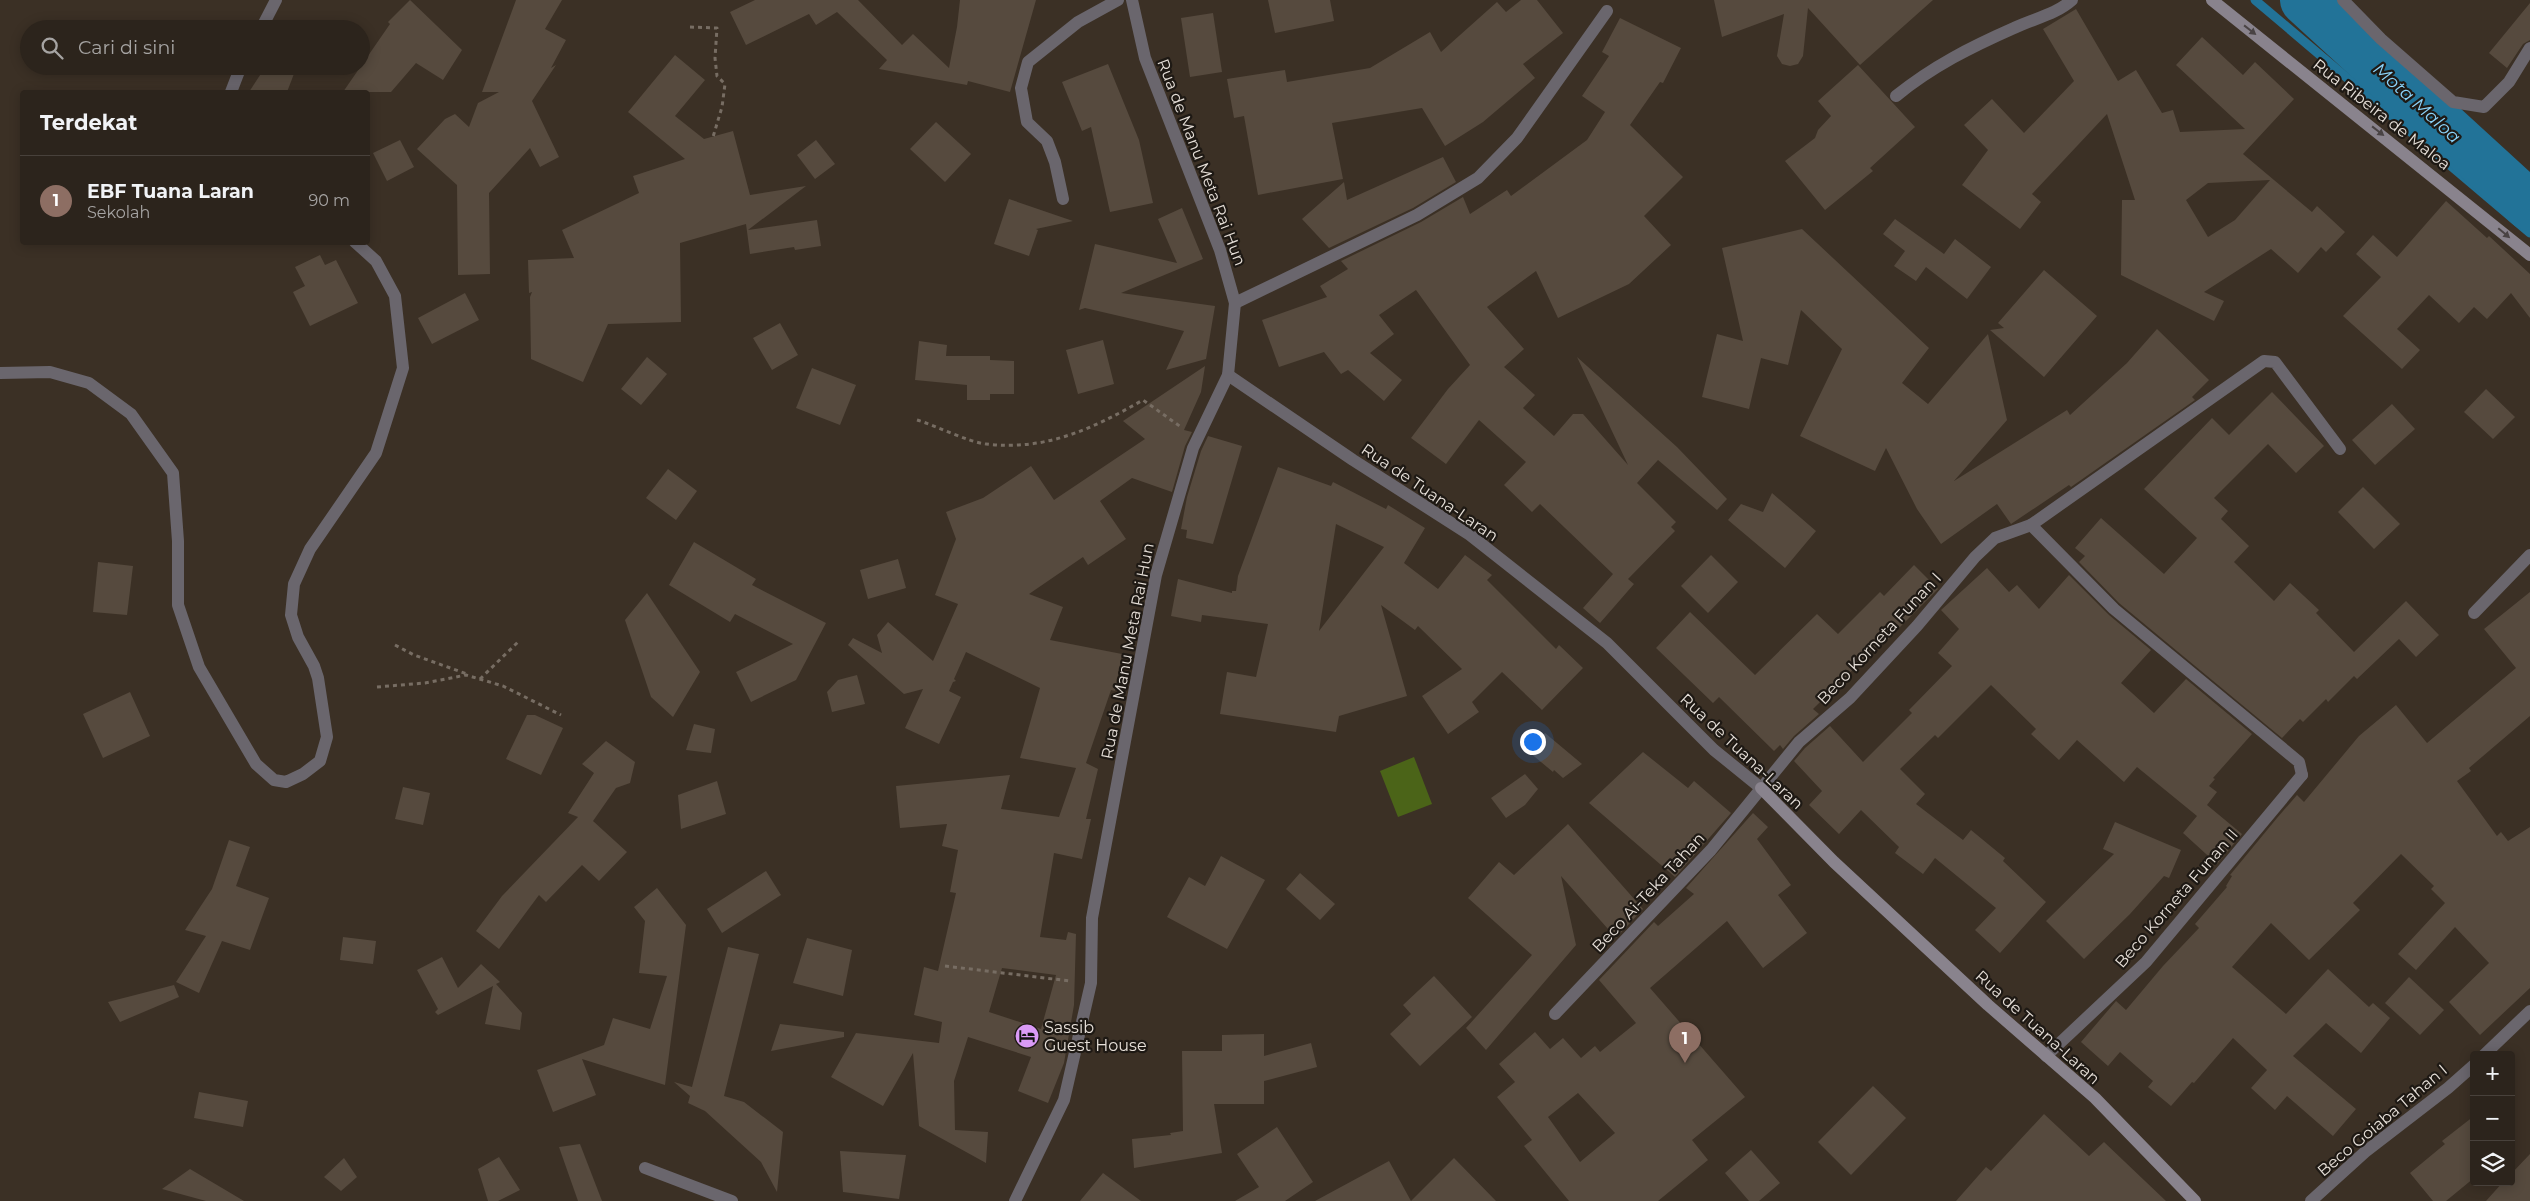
<!DOCTYPE html>
<html lang="id">
<head>
<meta charset="utf-8">
<style>
  body { margin:0; font-family:Montserrat,sans-serif; background:#342c25; color:#f1f3f6 }
  .controls { position:absolute; right:15px; bottom:15px; display:grid; overflow:hidden; border-radius:5px; box-shadow:0 2px 12px #0003 }
  .controls button { width:45px; height:45px; display:grid; place-items:center; padding:0; border:0; border-bottom:1px solid #48413b; background:#2c241c; color:#f1f3f6; font:25px sans-serif }
  .you { position:absolute; left:1532px; top:741px; width:18px; height:18px; margin:-12px; border:4px solid #fff; border-radius:50%; background:#1a73e8; box-shadow:0 0 0 8px #1a73e833 }
  .badge { display:grid; place-items:center; width:32px; height:32px; border-radius:50%; background:#da9af6; color:#fff; font-size:16px; font-weight:700 }
  .pin { position:absolute; translate:-50% -41px; filter:drop-shadow(0 1px 2px #0008) }
  .pin::after { content:''; position:absolute; top:26px; width:18px; height:15px; background:inherit; clip-path:polygon(0 0,100% 0,50% 100%) }
  .list { margin:0; padding:0; list-style:none }
  h2 { display:flex; justify-content:space-between; align-items:center; height:65px; margin:0; padding:0 20px; font-size:21px }
  h2 small { font-size:16px; font-weight:400; color:#a6a4a3 }
  .list li { display:grid; grid-template-columns:32px 1fr auto; gap:15px; align-items:center; box-sizing:border-box; height:90px; padding:0 20px; border-top:1px solid #48413b }
  .list b { display:block; font-size:19px; white-space:nowrap }
  .list p { margin:0; font-size:16px; white-space:nowrap; color:#a6a4a3 }
  .list em { font-size:16px; font-style:normal; color:#a6a4a3 }
  .icon { flex:none; width:28px; height:28px; fill:none; stroke:currentColor; stroke-width:2; stroke-linecap:round; stroke-linejoin:round }
  .map { position:relative; flex:none; width:2530px; height:1201px; overflow:hidden }
  .search { position:absolute; background:#2c241c; box-shadow:0 2px 12px #0003; left:20px; top:20px; width:350px; height:55px; display:flex; align-items:center; gap:12px; box-sizing:border-box; padding:0 18px; border-radius:28px; color:#a6a4a3; font-size:19px }
  .panel { position:absolute; background:#2c241c; box-shadow:0 2px 12px #0003; left:20px; top:90px; width:350px; height:155px; border-radius:5px }
  .map>svg:first-child { display:block }
  .green { fill:#4b6418 }
  .lines { fill:none; stroke-linecap:round; stroke-linejoin:round }
  .stream { stroke:#227398; stroke-width:9 }
  .river { stroke:#227398; stroke-width:50 }
  .building { fill:#564a3e; fill-rule:evenodd }
  .path { stroke:#776d63; stroke-width:3; stroke-dasharray:4 4; stroke-linecap:butt }
  .lane { stroke:#6a666d; stroke-width:12 }
  .street { stroke:#6a666d; stroke-width:12 }
  .secondary { stroke:#89838d; stroke-width:12 }
  .oneway { fill:#494344 }
  .labels { text-anchor:middle; stroke-width:4.5; stroke-linejoin:round; paint-order:stroke }
  .street-label { font-size:16px; fill:#e7e0d9; stroke:#1e1914 }
  .poi-label { font-size:16px; fill:#e7e0d9; stroke:#1e1914; text-anchor:start }
  .water-label { font-size:18px; font-style:italic; fill:#8bd2f8; stroke:#1e1914 }
</style>
</head>
<body>
<div class="map">
<svg width="2530" height="1201" viewBox="0 0 2530 1201">
  <rect width="100%" height="100%" fill="#3b3025"/>
  <!-- green -->
  <polygon class="green" points="1414,757 1432,804 1398,817 1380,771"/>
  <g class="lines">
    <!-- stream -->
    <polyline class="stream" points="2255,0 2530,233"/>
    <!-- river -->
    <polyline class="river" points="2305,0 2530,206"/>
  </g>
  <!-- building -->
  <g class="building">
    <polygon points="410,0 462,50 443,80 416,63 391,92 343,92 390,24 388,22"/>
    <polygon points="516,0 562,0 545,29 566,40 551,68 556,65 532,101 559,157 540,167 530,148 489,193 490,274 458,275 457,185 417,149 445,119 455,114 469,127 478,103 499,92 482,92"/>
    <polygon points="755,0 858,0 902,45 913,34 949,68 957,27 960,0 1036,0 1010,92 968,81 967,85 879,69 887,60 837,12 816,25 809,14 746,45 730,12"/>
    <polygon points="1268,0 1330,0 1334,21 1275,33"/>
    <polygon points="1521,0 1537,0 1563,33 1523,64 1535,78 1483,122 1445,146 1422,108 1332,123 1343,179 1258,195 1244,116 1234,118 1227,79 1285,70 1287,82 1370,68 1430,32 1441,52 1497,2 1506,12"/>
    <polygon points="1714,0 1933,0 1860,65 1808,8 1803,56 1798,64 1790,66 1782,64 1777,56 1784,14 1722,37"/>
    <polygon points="2530,3 2530,40 2523,44 2507,68 2489,53"/>
    <path d="M2076,9L2118,81L2136,70L2162,113L2173,110L2180,132L2245,129L2176,65L2202,37L2243,75L2255,62L2294,99L2243,154L2312,212L2317,206L2345,232L2326,252L2321,247L2298,273L2271,249L2204,292L2224,301L2214,321L2121,275L2122,200H2135L2107,114L2032,194L2041,202L2020,229L1962,185L1988,150L1964,125L1992,99L2024,133L2074,81L2043,29ZM2270,180L2235,220L2208,237L2186,200L2208,183Z"/>
    <polygon points="1213,13 1222,72 1190,77 1181,18"/>
    <polygon points="1620,18 1681,48 1663,83 1660,82 1630,125 1683,177 1644,216 1671,245 1629,284 1558,318 1536,271 1487,307 1524,349 1504,367 1535,395 1523,408 1554,436 1573,414 1583,414 1628,465 1577,357 1677,447 1727,499 1717,510 1658,460 1637,483 1676,522 1671,527 1675,531 1628,579 1634,584 1600,623 1583,608 1613,574 1540,504 1532,512 1504,485 1526,462 1479,420 1446,464 1411,438 1448,389 1470,365 1416,290 1379,315 1394,334 1370,353 1402,380 1384,401 1348,370 1341,374 1324,352 1279,367 1262,320 1327,297 1320,286 1348,269 1341,261 1421,222 1463,197 1470,214 1507,190 1511,196 1587,140 1605,112 1582,96 1609,56 1602,52"/>
    <polygon points="675,55 705,80 675,116 704,139 733,131 750,195 806,186 748,230 817,220 821,246 795,250 794,247 750,254 746,224 680,243 681,322 608,324 583,382 531,359 530,297 532,292 529,293 528,260 574,258 562,230 639,193 633,176 685,159 628,112"/>
    <polygon points="1108,64 1139,140 1153,203 1110,212 1091,127 1082,131 1062,82"/>
    <polygon points="1858,65 1915,127 1870,168 1873,171 1825,210 1785,161 1815,138 1818,130 1831,116 1818,101"/>
    <polygon points="266,66 297,66 287,92 249,92"/>
    <polygon points="936,122 971,154 945,182 910,149"/>
    <polygon points="400,140 414,167 387,181 373,153"/>
    <polygon points="816,140 835,164 815,179 797,155"/>
    <polygon points="1443,157 1456,182 1413,208 1329,248 1302,219 1344,182 1347,200"/>
    <polygon points="1009,199 1073,221 1036,229 1038,230 1029,256 994,244"/>
    <polygon points="2446,201 2487,238 2489,236 2530,274 2530,318 2511,293 2487,319 2474,307 2459,323 2429,295 2397,329 2420,350 2402,369 2343,316 2381,277 2356,254 2373,235 2397,257"/>
    <polygon points="1182,208 1203,259 1121,293 1215,306 1206,359 1166,370 1184,331 1085,308 1079,310 1095,244 1177,263 1158,219"/>
    <polygon points="1895,219 1944,254 1955,239 1991,267 1967,299 1926,267 1916,281 1894,266 1905,251 1883,234"/>
    <polygon points="1802,229 1929,348 1902,383 1928,404 1988,334 2007,420 1954,481 2067,410 2070,415 2127,363 2157,329 2209,380 2192,397 2195,400 2071,487 2069,485 2011,524 1997,504 1941,544 1917,509 1886,448 1875,471 1800,436 1842,349 1801,310 1788,365 1761,358 1749,409 1702,397 1717,334 1743,341 1722,248"/>
    <polygon points="320,255 325,265 336,260 358,303 310,326 293,292 305,286 295,267"/>
    <polygon points="2044,270 2097,316 2044,377 1990,330 2004,328 1998,323"/>
    <polygon points="465,293 479,320 432,344 418,318"/>
    <polygon points="780,323 798,355 772,370 753,338"/>
    <polygon points="1103,340 1114,384 1078,394 1066,350"/>
    <polygon points="919,341 947,345 946,356 990,356 990,360 1014,361 1014,394 990,394 990,400 967,400 967,385 915,380"/>
    <polygon points="647,357 667,374 641,405 621,389"/>
    <path d="M1205,366L1201,392L1184,430L1192,432L1185,446L1172,492L1132,478L1100,501L1126,539L1088,565L1083,557L1029,594L1063,607L1050,640L1122,654L1115,691L1111,690L1086,763L1098,769L1086,819H1091L1082,859L1054,853L1040,937L1066,940L1068,932L1076,934L1074,1005L1064,1063L1048,1103L1018,1091L1031,1057L968,1037L954,1081L955,1130L988,1132L986,1163L919,1126L913,1053L883,1106L831,1077L856,1033L939,1043L942,1022L914,1015L924,967L938,971L956,893L950,892L958,850L942,846L947,824L900,828L896,786L1010,775L1001,809L1059,817L1076,768L1020,758L1040,688L966,652L954,679L956,681L953,682L949,691L961,697L939,744L905,728L923,689L904,694L848,645L853,638L882,653L877,635L888,622L933,661L958,604L935,595L956,539L946,512L983,498L1031,466L1054,500L1145,439L1123,421ZM1002,968L1056,975L1041,1029L989,1012Z"/>
    <polygon points="812,368 856,385 840,425 796,408"/>
    <polygon points="2486,389 2515,417 2493,439 2464,412"/>
    <polygon points="2272,392 2324,446 2296,473 2268,444 2214,498 2228,511 2221,519 2249,546 2234,562 2274,601 2290,583 2319,610 2316,613 2354,652 2406,601 2439,635 2416,657 2399,639 2357,679 2354,676 2328,702 2326,699 2303,722 2300,719 2282,738 2119,603 2079,562 2085,556 2075,548 2101,518 2164,574 2197,538 2144,489 2212,418 2229,435"/>
    <polygon points="2392,404 2415,429 2375,465 2352,440"/>
    <polygon points="1208,436 1242,446 1213,544 1186,538 1187,530 1181,529 1187,497 1201,451"/>
    <path d="M1278,467L1331,486L1333,482L1386,509L1388,505L1425,528L1404,563L1438,589L1465,555L1492,575L1487,580L1556,649L1559,645L1583,668L1542,710L1502,672L1472,702L1479,712L1448,734L1422,696L1462,669L1418,626L1415,630L1381,605L1407,696L1339,716L1336,732L1220,714L1227,672L1256,677L1268,624L1202,615L1201,622L1171,616L1178,579L1232,593V591H1236L1238,576ZM1336,524L1384,547L1319,631Z"/>
    <polygon points="668,469 697,491 676,520 646,498"/>
    <polygon points="2363,487 2400,524 2374,549 2338,512"/>
    <polygon points="1772,493 1816,531 1785,568 1728,520 1741,504 1763,512"/>
    <polygon points="694,542 756,579 752,585 826,623 796,680 751,702 736,672 793,644 735,614 730,622 669,585"/>
    <polygon points="1711,555 1738,582 1708,613 1681,586"/>
    <polygon points="898,559 906,588 868,599 860,570"/>
    <polygon points="98,562 133,566 127,615 93,612"/>
    <polygon points="1914,565 1938,589 1882,645 1880,643 1813,709 1819,714 1794,736 1783,749 1780,745 1774,751 1719,697 1713,703 1656,648 1690,612 1755,675 1817,614 1838,634 1880,592 1884,596"/>
    <polygon points="1987,568 2009,592 2017,585 2039,609 2069,575 2109,615 2151,650 2121,683 2154,713 2186,679 2252,734 2213,778 2215,779 2209,786 2217,792 2207,805 2242,834 2217,864 2183,833 2197,816 2137,767 2124,782 2077,740 2059,760 2031,734 2036,729 1991,685 1938,738 1935,735 1900,769 1925,794 1916,804 1963,840 1971,830 2005,858 2003,861 2046,902 2000,953 1975,930 1996,908 1935,858 1923,874 1895,853 1899,847 1861,810 1839,834 1809,805 1822,791 1794,761 1805,748 1830,726 1863,762 1912,713 1909,710 1952,666 1938,653 1959,629 1941,610"/>
    <polygon points="2530,592 2530,716 2469,768 2471,771 2457,781 2497,836 2501,832 2508,841 2530,827 2530,988 2480,1035 2449,1002 2489,963 2455,927 2416,970 2398,954 2445,903 2431,889 2434,886 2401,854 2353,903 2360,910 2309,960 2271,923 2232,967 2286,1014 2328,969 2369,1007 2373,1003 2390,1018 2361,1053 2326,1023 2293,1056 2356,1109 2333,1136 2287,1096 2275,1110 2251,1088 2267,1070 2233,1038 2194,1083 2192,1082 2171,1106 2148,1087 2153,1081 2120,1052 2108,1066 2081,1042 2116,1001 2126,1010 2163,966 2199,928 2195,924 2227,887 2226,886 2232,876 2230,875 2277,818 2297,795 2304,802 2359,736 2396,705 2427,743 2516,668 2484,629"/>
    <polygon points="647,593 700,672 673,717 651,697 625,620"/>
    <polygon points="857,675 865,704 832,712 827,692 838,680"/>
    <polygon points="130,692 150,736 103,758 83,714"/>
    <polygon points="527,715 535,715 563,728 541,775 506,759"/>
    <polygon points="694,724 715,729 711,753 686,750"/>
    <polygon points="1545,733 1582,764 1563,778 1554,770 1553,772 1529,752"/>
    <polygon points="606,741 635,762 630,783 616,788 593,821 627,852 599,881 582,865 546,902 539,895 499,949 476,931 502,896 578,817 568,813 594,773 582,764"/>
    <polygon points="1643,752 1688,788 1694,781 1731,813 1675,877 1589,803"/>
    <polygon points="1525,774 1538,789 1525,805 1506,818 1491,798"/>
    <polygon points="717,781 726,814 681,829 678,795"/>
    <polygon points="403,787 430,793 423,825 395,819"/>
    <path d="M1753,813L1768,827L1757,839L1791,885L1778,895L1807,933L1763,968L1727,921L1650,988L1745,1097L1692,1140L1708,1160L1658,1201H1569L1524,1146L1532,1140L1497,1097L1515,1082L1499,1064L1535,1032L1550,1049L1563,1038L1581,1058L1595,1046L1600,1052L1636,1023L1599,980L1654,922L1658,926L1694,894L1686,888ZM1578,1093L1615,1133L1580,1162L1548,1117Z"/>
    <polygon points="2115,822 2181,850 2169,878 2164,876 2130,914 2084,959 2046,921 2114,854 2103,849"/>
    <polygon points="1568,824 1643,909 1616,938 1561,876 1576,945 1486,1050 1466,1028 1532,955 1468,898 1499,862 1514,875"/>
    <polygon points="229,840 250,847 236,886 269,898 250,950 222,941 199,993 176,982 206,936 185,930 212,889"/>
    <polygon points="1221,856 1265,880 1227,949 1167,917 1189,877 1205,886"/>
    <polygon points="766,871 781,895 722,933 707,909"/>
    <polygon points="1300,873 1335,904 1320,920 1286,889"/>
    <polygon points="657,888 686,925 665,1085 582,1059 596,1095 553,1112 537,1070 604,1045 613,1018 650,1029 667,976 639,973 645,921 634,907"/>
    <polygon points="343,937 376,941 373,964 340,960"/>
    <polygon points="807,938 852,950 843,996 793,983"/>
    <polygon points="728,947 759,954 724,1096 744,1102 783,1132 777,1192 761,1162 705,1111 688,1103 690,1096 674,1082 692,1087"/>
    <polygon points="442,957 458,988 481,964 500,982 496,984 522,1013 520,1030 485,1024 493,986 438,1015 435,1012 438,1009 417,970"/>
    <polygon points="1434,976 1472,1017 1420,1066 1390,1034 1411,1014 1403,1005"/>
    <polygon points="2409,977 2444,1010 2420,1035 2385,1003"/>
    <polygon points="174,985 179,997 120,1022 108,1002"/>
    <polygon points="780,1024 844,1032 844,1037 771,1051"/>
    <polygon points="1264,1034 1264,1056 1311,1043 1317,1067 1264,1081 1264,1104 1214,1104 1222,1153 1134,1168 1132,1139 1171,1135 1170,1133 1183,1131 1182,1051 1222,1051 1222,1035"/>
    <polygon points="1873,1086 1906,1118 1851,1175 1818,1142"/>
    <polygon points="199,1092 248,1101 243,1127 194,1118"/>
    <polygon points="2044,1114 2089,1156 2104,1142 2166,1201 1956,1201 1986,1167 1991,1171"/>
    <polygon points="2474,1116 2474,1178 2446,1201 2433,1201 2410,1173 2445,1144 2442,1141"/>
    <polygon points="1277,1127 1313,1182 1285,1201 1235,1201 1259,1187 1237,1154"/>
    <polygon points="580,1144 602,1201 578,1201 559,1147"/>
    <polygon points="1751,1150 1780,1183 1759,1201 1749,1201 1725,1173"/>
    <polygon points="840,1151 906,1155 899,1199 843,1192"/>
    <polygon points="2530,1154 2530,1201 2486,1201 2503,1182 2511,1182 2511,1174"/>
    <polygon points="499,1157 520,1190 498,1201 488,1201 478,1169"/>
    <polygon points="344,1158 357,1177 341,1191 324,1177"/>
    <polygon points="1454,1158 1496,1201 1315,1201 1389,1161 1411,1201"/>
    <polygon points="190,1169 244,1201 206,1201 162,1189"/>
    <polygon points="1103,1173 1141,1201 1080,1201"/>
  </g>
  <g class="lines">
    <!-- path -->
    <g class="path">
      <polyline points="690,27 717,28 715,58 717,76 725,84 722,107 713,137"/>
      <path d="M917,420C937,426 968,442 986,444C1046,451 1092,429 1143,400L1181,427"/>
      <polyline points="395,645 414,655 467,674"/>
      <polyline points="480,679 518,642"/>
      <polyline points="377,687 425,683 466,675 503,686 561,715"/>
      <polyline points="945,966 1070,981"/>
    </g>
    <!-- lane -->
    <g class="lane">
      <path d="M1896,96C1933,66 1971,47 2014,28C2035,18 2055,15 2072,0"/>
      <polyline points="1063,199 1055,162 1047,141 1027,122 1021,88 1028,62 1078,22 1118,0"/>
      <polyline points="2474,613 2530,555"/>
      <polyline points="1555,1014 1711,850 1799,742 1850,698 1917,626 1975,557 1995,538 2031,525"/>
      <polyline points="2484,1055 2530,1011"/>
      <polyline points="2046,1056 2146,962 2302,775"/>
      <polyline points="645,1168 732,1201"/>
      <polyline points="2311,1201 2365,1152 2448,1088 2474,1065"/>
    </g>
    <!-- street -->
    <g class="street">
      <polyline points="2343,0 2381,39 2453,102 2484,107 2509,82 2530,48"/>
      <polyline points="261,29 276,0"/>
      <polyline points="231,92 241,66"/>
      <polyline points="1235,303 1417,215 1478,178 1517,138 1607,11"/>
      <polyline points="0,373 50,372 89,383 131,414 173,473 178,541 178,605 199,667 256,764 274,780 286,782 303,774 320,761 327,737 318,678 314,666 298,637 291,615 294,584 310,549 376,453 403,368 395,296 376,261 355,242"/>
      <polyline points="1228,375 1353,460 1470,535 1607,643 1714,750 1761,788"/>
      <polyline points="2302,775 2299,762 2114,609 2031,525 2264,361 2275,362 2340,449"/>
      <polyline points="1015,1201 1064,1100 1091,983 1092,918 1156,575 1193,448 1228,375 1235,303 1220,250 1145,58 1132,0"/>
    </g>
    <!-- secondary -->
    <g class="secondary">
      <polyline points="2212,0 2530,255"/>
      <polyline points="1761,788 1834,862 1988,1005 2095,1098 2195,1201"/>
    </g>
  </g>
  <!-- one-way arrows -->
  <defs><path id="oneway-solid" d="M-6-.8H1V-3.2L6.5 0L1 3.2V.8H-6Z" transform="scale(1.25)"/></defs>
  <g class="oneway">
    <use href="#oneway-solid" transform="translate(2250 30) rotate(38)"/>
    <use href="#oneway-solid" transform="translate(2378 131) rotate(38)"/>
    <use href="#oneway-solid" transform="translate(2504 233) rotate(40)"/>
  </g>
  <!-- icons -->
  <defs>
    <symbol id="hotel-disc" viewBox="-11 -11 22 22"><circle r="9.5" fill="#da9af6" stroke="#1e1914"/><path d="M-6-4.5h1.5V1H6V5H4.5V3h-9V5H-6ZM-4 0a1.8 1.8 0 1 1 3.6 0ZM.5 0V-2.5h3Q6-2.5 6 0Z" fill="#111"/></symbol>
  </defs>
  <g fill-rule="evenodd">
    <use href="#hotel-disc" x="1013" y="1022" width="28" height="28"/>
  </g>
  <g class="labels">
    <!-- street labels -->
    <g class="street-label">
      <text transform="translate(2382 114) rotate(38)" y="6">Rua Ribeira de Maloa</text>
      <text transform="translate(1202 162) rotate(69)" y="6">Rua de Manu Meta Rai Hun</text>
      <text transform="translate(1430 492) rotate(34)" y="6">Rua de Tuana-Laran</text>
      <text transform="translate(1879 638) rotate(-47)" y="6">Beco Korneta Funan I</text>
      <text transform="translate(1127 651) rotate(-79)" y="6">Rua de Manu Meta Rai Hun</text>
      <text transform="translate(1742 751) rotate(43)" y="6">Rua de Tuana-Laran</text>
      <text transform="translate(1648 892) rotate(-47)" y="6">Beco Ai-Teka Tahan</text>
      <text transform="translate(2176 898) rotate(-49)" y="6">Beco Korneta Funan II</text>
      <text transform="translate(2038 1027) rotate(42)" y="6">Rua de Tuana-Laran</text>
      <text transform="translate(2382 1120) rotate(-40)" y="6">Beco Goiaba Tahan I</text>
    </g>
    <!-- poi labels -->
    <g class="poi-label">
      <text x="1044" y="1033">Sassib<tspan x="1044" dy="18">Guest House</tspan></text>
    </g>
    <!-- water labels -->
    <g class="water-label">
      <text transform="translate(2417 103) rotate(42)" y="6">Mota Maloa</text>
    </g>
  </g>
</svg>
<div class="controls">
<button>+</button>
<button>−</button>
<button><svg class="icon" aria-label="layers" viewBox="0 0 24 24"><path d="M12 4l9 5-9 5-9-5zM3 14l9 5 9-5"/></svg></button>
</div>
<div class="you"></div>
<div class="pin badge" style="left:1685px;top:1063px;background:#8d6e63">1</div>
<div class="search"><svg class="icon" aria-label="search" viewBox="0 0 24 24"><circle cx="10" cy="10" r="6"/><path d="M15 15l6 6"/></svg>Cari di sini</div>
<section class="panel">
<h2>Terdekat<small></small></h2>
<ul class="list">
<li><span class="badge" style="background:#8d6e63">1</span><div><b>EBF Tuana Laran</b><p>Sekolah</p></div><em>90 m</em></li>
</ul>
</section>
</div>
</body>
</html>
